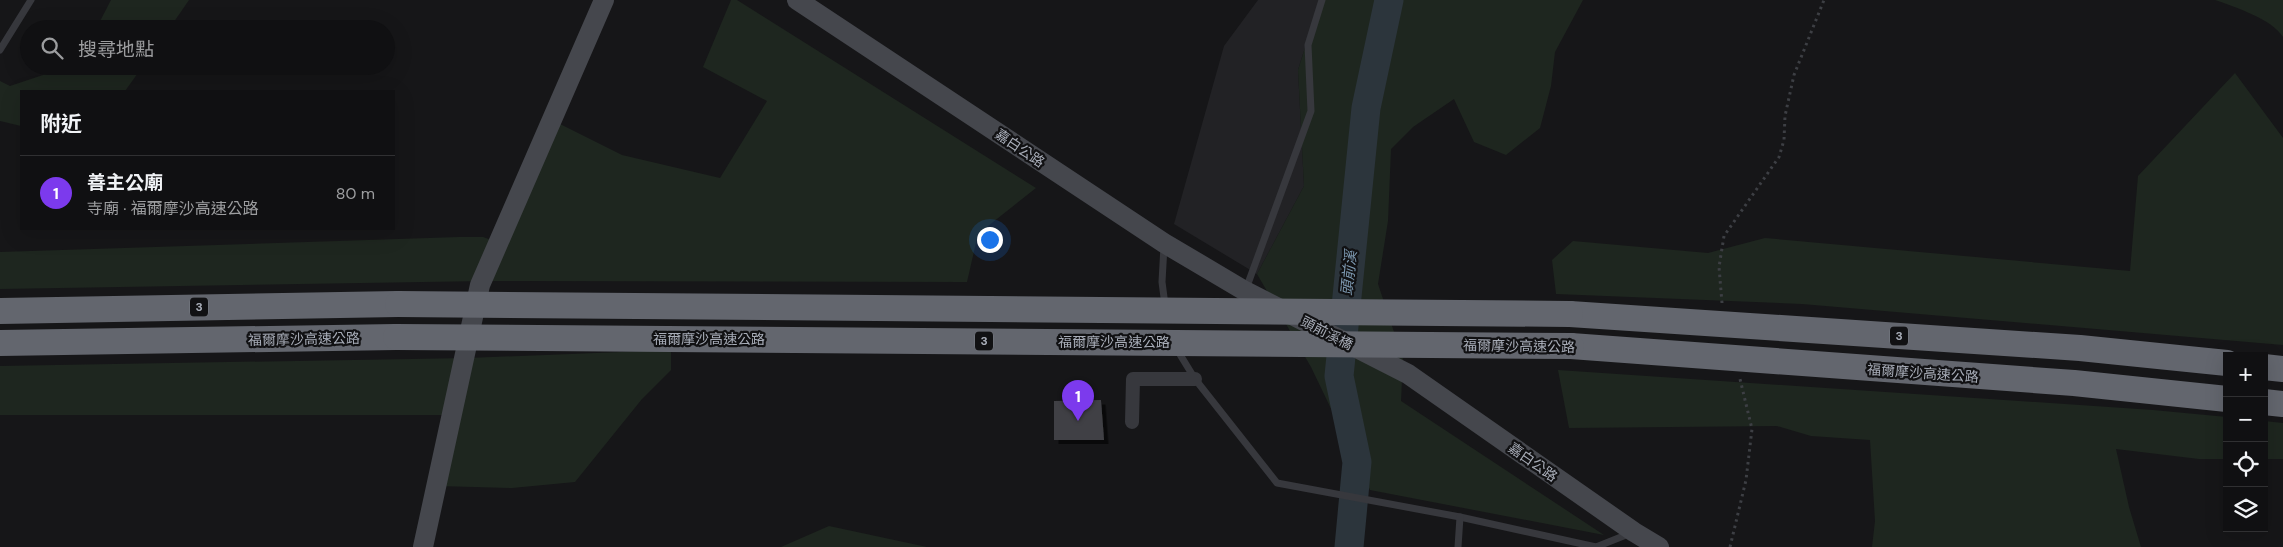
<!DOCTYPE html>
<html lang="zh-TW">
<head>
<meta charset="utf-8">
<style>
  body { margin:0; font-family:"DM Sans","Noto Sans TC",sans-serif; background:#19191b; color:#f1f3f6 }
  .controls { position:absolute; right:15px; bottom:15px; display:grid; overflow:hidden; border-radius:0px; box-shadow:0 5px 20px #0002 }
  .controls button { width:45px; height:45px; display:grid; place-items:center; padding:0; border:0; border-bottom:1px solid #303032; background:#101012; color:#f1f3f6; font:25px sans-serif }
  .you { position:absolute; left:989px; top:239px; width:18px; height:18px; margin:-12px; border:4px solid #fff; border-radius:50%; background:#1a73e8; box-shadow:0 0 0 8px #1a73e833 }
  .badge { display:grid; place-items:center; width:32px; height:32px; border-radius:50%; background:#7c3aed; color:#fff; font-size:16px; font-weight:700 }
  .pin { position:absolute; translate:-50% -41px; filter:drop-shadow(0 1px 2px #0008) }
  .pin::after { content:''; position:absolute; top:26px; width:18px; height:15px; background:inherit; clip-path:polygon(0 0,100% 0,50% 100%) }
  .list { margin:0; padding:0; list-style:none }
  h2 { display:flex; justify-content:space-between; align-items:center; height:65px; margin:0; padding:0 20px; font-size:21px }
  h2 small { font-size:16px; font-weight:400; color:#9c9d9f }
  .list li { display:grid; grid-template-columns:32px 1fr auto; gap:15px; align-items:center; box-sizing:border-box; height:75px; padding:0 20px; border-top:1px solid #303032 }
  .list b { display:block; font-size:19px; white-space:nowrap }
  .list p { margin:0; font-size:16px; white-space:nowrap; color:#9c9d9f }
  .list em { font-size:16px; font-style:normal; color:#9c9d9f }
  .icon { flex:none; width:28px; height:28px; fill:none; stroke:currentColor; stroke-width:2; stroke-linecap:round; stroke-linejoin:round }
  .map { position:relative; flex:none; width:2283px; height:547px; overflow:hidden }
  .search { position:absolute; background:#101012; box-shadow:0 5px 20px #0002; left:20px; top:20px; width:375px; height:55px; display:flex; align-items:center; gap:12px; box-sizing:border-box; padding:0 18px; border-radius:28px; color:#9c9d9f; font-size:19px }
  .panel { position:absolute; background:#101012; box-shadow:0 5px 20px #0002; left:20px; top:90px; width:375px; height:140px; border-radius:0px }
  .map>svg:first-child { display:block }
  .built { fill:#222225 }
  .green { fill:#1e261f }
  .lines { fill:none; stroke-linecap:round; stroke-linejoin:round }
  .river { stroke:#2c353c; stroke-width:29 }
  .building { fill:#404145; filter:url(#shadow) }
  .path { stroke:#3d3f44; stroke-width:3; stroke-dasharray:2.5 4; stroke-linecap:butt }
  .lane { stroke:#37383d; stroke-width:7 }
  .street { stroke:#37383d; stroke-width:14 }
  .secondary { stroke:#45474d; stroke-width:20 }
  .highway { stroke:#63666e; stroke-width:26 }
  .highway-bridge { stroke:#63666e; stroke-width:26 }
  .labels { text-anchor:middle; stroke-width:4.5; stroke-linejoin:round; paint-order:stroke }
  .shield { fill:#111113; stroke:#7b7e86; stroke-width:1 }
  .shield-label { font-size:12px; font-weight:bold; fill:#a8adb8 }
  .street-label { font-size:14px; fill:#a8adb8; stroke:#111113 }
  .water-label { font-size:15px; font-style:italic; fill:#7f9bb3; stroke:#111113 }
</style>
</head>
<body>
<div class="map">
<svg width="2283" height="547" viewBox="0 0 2283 547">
  <defs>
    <filter id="shadow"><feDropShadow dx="4.5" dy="4.5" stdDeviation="0" flood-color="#0009"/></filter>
  </defs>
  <rect width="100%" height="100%" fill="#161618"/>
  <!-- built -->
  <polygon class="built" points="1258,0 1320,0 1298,70 1304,186 1257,274 1174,224 1224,46"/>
  <!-- green -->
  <g class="green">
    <polygon points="111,0 189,0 169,29 96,29"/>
    <polygon points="731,0 737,0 1036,188 978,234 967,282 485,281 0,289 0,252 459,237 483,237 502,244 554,121 622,155 720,178 767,101 703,67"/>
    <polygon points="1320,0 1583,0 1555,52 1551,86 1540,128 1506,155 1474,142 1454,99 1413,127 1391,149 1388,221 1378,284 1403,359 1401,401 1604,535 1370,490 1311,367 1257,274 1304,186 1298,70"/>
    <path d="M2215,0H2283V37C2272,19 2235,7 2215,0Z"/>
    <polygon points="70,66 143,66 125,91 21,91 21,126 0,121 0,81 10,86"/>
    <polygon points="2235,73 2283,138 2283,345 1802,304 1556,294 1552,260 1573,241 1708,253 1765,238 2130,271 2138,176"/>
    <polygon points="671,350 671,370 642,399 575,482 512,488 438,486 455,415 0,415 0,366 468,358"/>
    <polygon points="1558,370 2153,410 2227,417 2227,459 2199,459 2116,449 2129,507 2141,547 1872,547 1875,521 1870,440 1811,436 1777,426 1569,428"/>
    <polygon points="2264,421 2283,423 2283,459 2264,459"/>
    <polygon points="829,526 927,547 781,547"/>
  </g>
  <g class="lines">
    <!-- river -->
    <polyline class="river" points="1349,547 1357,462 1339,376 1366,108 1389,0"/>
  </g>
  <!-- building -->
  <polygon class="building" points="1101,400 1104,440 1054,440 1054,401"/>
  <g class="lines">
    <!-- path -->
    <g class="path">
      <polyline points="1722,303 1719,267 1724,236 1779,157 1784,140 1785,116 1794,75 1824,0"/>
      <polyline points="1730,547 1746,480 1752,429 1740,379"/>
    </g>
    <!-- lane -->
    <g class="lane">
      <polyline points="0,50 31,0"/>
      <polyline points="1164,246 1162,282 1165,305"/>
      <polyline points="1246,289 1311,111 1308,45 1322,0"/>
      <polyline points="1176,348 1195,379 1277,483 1460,517 1596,547 1631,533"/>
      <polyline points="1458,547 1460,517"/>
    </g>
    <!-- street -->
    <polyline class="street" points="1132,422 1133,379 1195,379"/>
    <!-- secondary -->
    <g class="secondary">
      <polyline points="797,0 1164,243 1245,291 1408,374 1634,532 1659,547"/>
      <polyline points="423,547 480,285 604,0"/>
    </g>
    <!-- highway -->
    <g class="highway">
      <polyline points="0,311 398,304"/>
      <polyline points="1570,314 2080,348 2227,363"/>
      <polyline points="0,343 396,337"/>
      <polyline points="1571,346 2074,383 2227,399"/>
      <polyline points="2264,367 2283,369"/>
      <polyline points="2264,402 2283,404"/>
    </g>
    <!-- highway-bridge -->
    <g class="highway-bridge">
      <polyline points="398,304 1570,314"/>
      <polyline points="396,337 1571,346"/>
    </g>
  </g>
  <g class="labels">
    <!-- shield labels -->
    <g class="shield">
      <rect x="190" y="297.5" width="18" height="19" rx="4"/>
      <rect x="1890" y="326.5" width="18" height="19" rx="4"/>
      <rect x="975" y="331.5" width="18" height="19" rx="4"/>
    </g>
    <g class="shield-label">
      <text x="199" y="311">3</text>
      <text x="1899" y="340">3</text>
      <text x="984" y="345">3</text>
    </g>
    <!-- street labels -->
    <g class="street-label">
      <text transform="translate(1020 148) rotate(34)" y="5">嘉白公路</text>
      <text transform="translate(1327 333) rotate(27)" y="5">頭前溪橋</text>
      <text transform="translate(304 339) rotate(-1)" y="5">福爾摩沙高速公路</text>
      <text x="709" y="344">福爾摩沙高速公路</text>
      <text x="1114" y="347">福爾摩沙高速公路</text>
      <text transform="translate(1519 346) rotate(1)" y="5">福爾摩沙高速公路</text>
      <text transform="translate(1923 373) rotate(4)" y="5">福爾摩沙高速公路</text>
      <text transform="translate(1533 462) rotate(35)" y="5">嘉白公路</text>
    </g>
    <!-- water labels -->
    <g class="water-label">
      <text transform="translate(1349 273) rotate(-84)" y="5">頭前溪</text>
    </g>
  </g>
</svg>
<div class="controls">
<button>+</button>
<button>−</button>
<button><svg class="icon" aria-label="locate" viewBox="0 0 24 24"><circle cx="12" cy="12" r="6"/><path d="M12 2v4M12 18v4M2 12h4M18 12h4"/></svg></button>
<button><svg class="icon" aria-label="layers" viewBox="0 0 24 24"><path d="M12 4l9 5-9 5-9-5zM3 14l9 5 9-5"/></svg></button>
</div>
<div class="you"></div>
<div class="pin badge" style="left:1078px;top:421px">1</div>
<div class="search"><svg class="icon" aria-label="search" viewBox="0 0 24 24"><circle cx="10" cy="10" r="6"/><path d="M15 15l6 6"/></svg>搜尋地點</div>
<section class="panel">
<h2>附近<small></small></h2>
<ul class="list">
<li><span class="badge">1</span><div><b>善主公廟</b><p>寺廟 · 福爾摩沙高速公路</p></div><em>80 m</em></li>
</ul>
</section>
</div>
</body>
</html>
